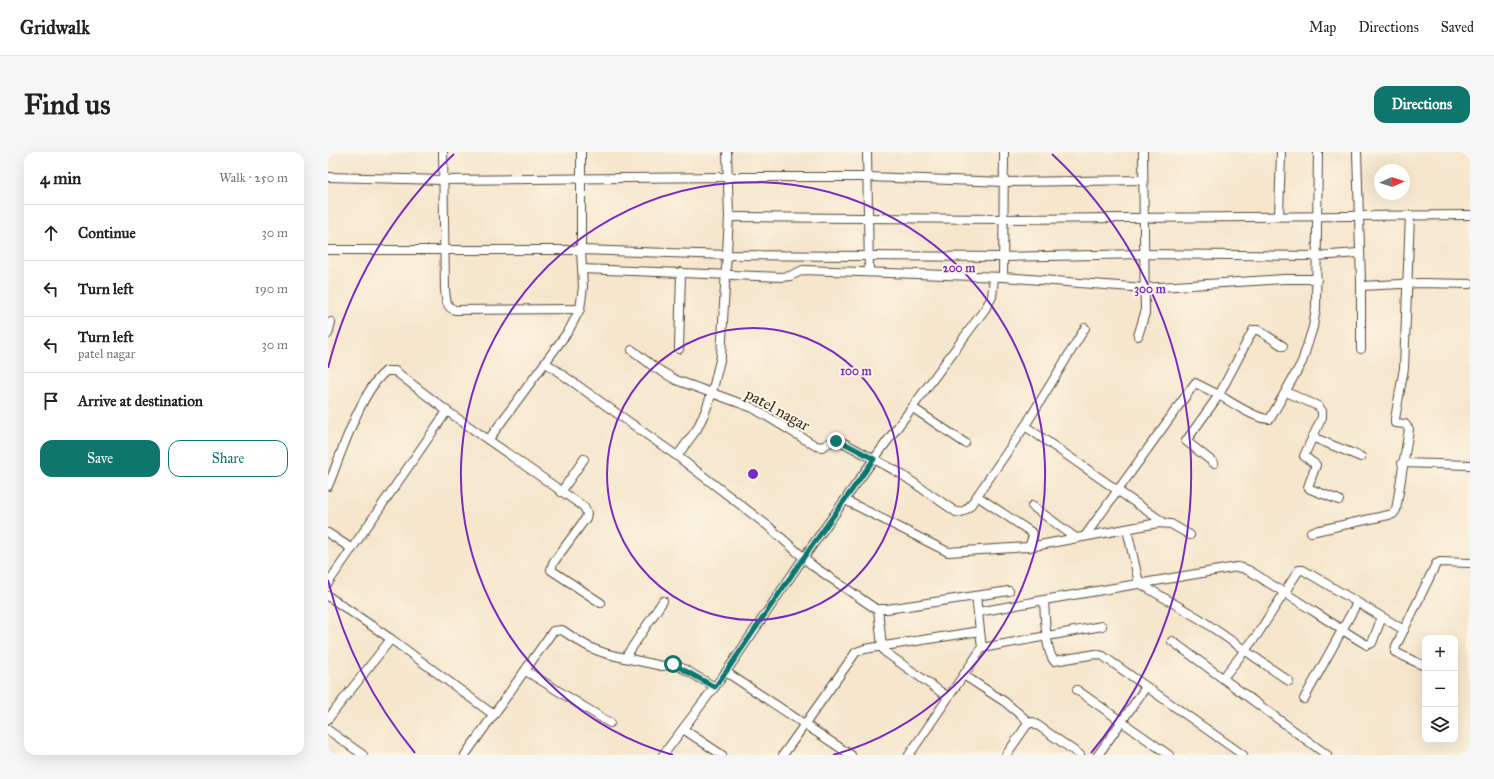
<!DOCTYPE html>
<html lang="en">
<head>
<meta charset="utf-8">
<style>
  body { margin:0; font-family:"IM FELL Great Primer",serif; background:#f6f6f6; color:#202124 }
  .controls { position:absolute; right:12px; bottom:12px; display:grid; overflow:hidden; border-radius:8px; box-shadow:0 4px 16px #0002 }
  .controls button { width:36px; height:36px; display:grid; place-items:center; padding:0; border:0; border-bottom:1px solid #e0e0e0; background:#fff; color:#202124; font:20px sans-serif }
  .compass { position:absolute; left:1046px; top:12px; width:36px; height:36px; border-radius:50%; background:#fff; box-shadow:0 4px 16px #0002; rotate:87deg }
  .stop { position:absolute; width:12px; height:12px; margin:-9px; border:3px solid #0f766e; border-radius:50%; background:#fff }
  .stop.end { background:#0f766e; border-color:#fff; box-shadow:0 1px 4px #0008 }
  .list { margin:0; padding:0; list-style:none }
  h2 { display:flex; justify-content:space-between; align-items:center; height:52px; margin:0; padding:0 16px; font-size:17px }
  h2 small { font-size:13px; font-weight:400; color:#757577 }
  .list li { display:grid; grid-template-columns:26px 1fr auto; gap:12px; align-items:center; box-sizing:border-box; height:56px; padding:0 16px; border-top:1px solid #e0e0e0 }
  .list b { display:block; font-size:15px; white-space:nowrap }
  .list p { margin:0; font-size:13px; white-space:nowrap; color:#757577 }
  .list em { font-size:13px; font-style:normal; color:#757577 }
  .actions { display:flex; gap:8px; padding:12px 16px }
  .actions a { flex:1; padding:9px 0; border:1px solid #0f766e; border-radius:12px; text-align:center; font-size:14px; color:#0f766e }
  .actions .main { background:#0f766e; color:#fff }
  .icon { flex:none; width:22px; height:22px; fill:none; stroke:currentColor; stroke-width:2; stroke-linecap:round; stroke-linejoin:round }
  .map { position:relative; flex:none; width:1142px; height:603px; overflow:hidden; border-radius:12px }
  header { display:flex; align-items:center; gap:24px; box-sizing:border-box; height:56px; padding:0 20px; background:#fff; border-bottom:1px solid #e0e0e0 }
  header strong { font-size:19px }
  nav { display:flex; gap:22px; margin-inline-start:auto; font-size:14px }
  .intro { display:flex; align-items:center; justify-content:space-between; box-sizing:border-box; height:96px; padding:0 24px }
  h1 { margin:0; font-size:28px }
  .button { padding:10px 18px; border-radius:12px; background:#0f766e; color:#fff; font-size:14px; font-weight:700 }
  main { display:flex; gap:24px; padding:0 24px }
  aside { flex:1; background:#fff; border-radius:12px; box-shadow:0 4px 16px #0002 }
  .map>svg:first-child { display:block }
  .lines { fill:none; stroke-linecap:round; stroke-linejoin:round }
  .minor-casing { stroke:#574638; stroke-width:10 }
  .minor { stroke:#fff; stroke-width:8 }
  .route { stroke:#0f766e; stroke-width:5 }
  .ring { fill:none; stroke:#7b2cbf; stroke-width:2 }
  .labels { text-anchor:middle; stroke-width:4; stroke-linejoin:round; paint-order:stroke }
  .street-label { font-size:16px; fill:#3b2a1e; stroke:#fcf5e5 }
  .centre { fill:#7b2cbf; stroke:#fcf5e5; stroke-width:2 }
  .ring-label { font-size:12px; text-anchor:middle; font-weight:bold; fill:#7b2cbf; stroke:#fcf5e5; stroke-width:4; stroke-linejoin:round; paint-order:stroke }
</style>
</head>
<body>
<header>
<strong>Gridwalk</strong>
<nav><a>Map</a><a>Directions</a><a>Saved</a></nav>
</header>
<div class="intro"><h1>Find us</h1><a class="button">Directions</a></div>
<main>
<aside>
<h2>4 min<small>Walk · 250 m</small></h2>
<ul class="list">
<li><svg class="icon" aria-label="ahead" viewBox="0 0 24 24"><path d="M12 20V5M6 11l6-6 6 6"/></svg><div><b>Continue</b></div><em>30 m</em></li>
<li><svg class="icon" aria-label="left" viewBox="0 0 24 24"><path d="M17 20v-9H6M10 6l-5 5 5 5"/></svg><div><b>Turn left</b></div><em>190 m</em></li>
<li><svg class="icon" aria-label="left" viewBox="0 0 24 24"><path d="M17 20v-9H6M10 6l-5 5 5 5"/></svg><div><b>Turn left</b><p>patel nagar</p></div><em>30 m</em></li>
<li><svg class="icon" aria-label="arrive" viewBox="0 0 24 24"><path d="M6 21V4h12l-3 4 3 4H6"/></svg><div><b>Arrive at destination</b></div></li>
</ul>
<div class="actions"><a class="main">Save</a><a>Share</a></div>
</aside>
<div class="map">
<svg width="1142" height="603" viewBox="0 0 1142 603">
  <rect width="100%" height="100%" fill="#fcf5e5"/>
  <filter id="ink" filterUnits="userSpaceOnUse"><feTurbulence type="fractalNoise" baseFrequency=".025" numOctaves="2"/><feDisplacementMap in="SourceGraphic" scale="8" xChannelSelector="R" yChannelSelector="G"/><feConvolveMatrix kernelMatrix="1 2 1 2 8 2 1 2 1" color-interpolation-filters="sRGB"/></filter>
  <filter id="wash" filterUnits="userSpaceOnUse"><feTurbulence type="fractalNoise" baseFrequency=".012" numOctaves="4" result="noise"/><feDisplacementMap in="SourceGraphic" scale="16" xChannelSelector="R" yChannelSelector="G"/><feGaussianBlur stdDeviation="0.9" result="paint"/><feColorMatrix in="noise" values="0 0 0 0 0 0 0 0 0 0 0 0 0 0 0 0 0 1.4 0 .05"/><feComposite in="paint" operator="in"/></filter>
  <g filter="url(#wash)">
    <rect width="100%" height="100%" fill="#f5e6cc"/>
  </g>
  <g filter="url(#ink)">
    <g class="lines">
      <defs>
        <g id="minor">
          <path d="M115,0L117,137C118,146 117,155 127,158L252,157"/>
          <polyline points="539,0 541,120"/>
          <polyline points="1029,0 1033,130 1033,197"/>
          <polyline points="0,25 115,28 399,25 540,25 677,30 815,28"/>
          <polyline points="951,64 953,0"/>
          <polyline points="401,65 676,67 1142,63"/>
          <polyline points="0,98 253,98 399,103 675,105 816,102 988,104 1031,101"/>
          <polyline points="254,117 454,125 462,124 475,118 675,125 816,136 956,127 989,127"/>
          <polyline points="675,125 676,0"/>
          <polyline points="1033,134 1093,131 1142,132"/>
          <polyline points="0,182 3,170"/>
          <polyline points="810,184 817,161 815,0"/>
          <path d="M955,194L930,178H925L891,243C903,250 929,268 942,267L974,210L985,175L988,156L990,0"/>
          <polyline points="351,197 353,120"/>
          <path d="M304,198L326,215L348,228L425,256L488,294L494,295L503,290H514L570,320L628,360C635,361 638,358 642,354L697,274L757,176"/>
          <polyline points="218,211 349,304 440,374 485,414 548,457 559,457 681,439"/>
          <polyline points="958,240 990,254 994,259 994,265 976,304 988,313 980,335 982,337 1011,348"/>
          <polyline points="585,256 637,291"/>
          <polyline points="697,274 835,370"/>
          <polyline points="984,285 1033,305"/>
          <polyline points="161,287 241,178 252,157 255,135 253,98 253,0"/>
          <polyline points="349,304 369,277 377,260 384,241 393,204 401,65 399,0"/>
          <polyline points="1074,311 1142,313"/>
          <path d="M0,334C13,303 32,240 58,219H67L119,259"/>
          <polyline points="233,340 256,307"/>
          <polyline points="649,344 703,380 705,384 701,395"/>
          <polyline points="517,348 620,400 701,395 830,371 843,372 862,383"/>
          <polyline points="704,354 748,386"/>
          <polyline points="799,377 811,431 872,467 961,529"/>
          <polyline points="983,380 1065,362 1068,358 1081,277 1077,272 1067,271 1067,267 1076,216 1082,63"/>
          <polyline points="0,381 24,397"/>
          <polyline points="757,384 867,231 891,243 858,289 886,311"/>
          <polyline points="0,431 119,259 256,355 259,361 258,366 225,411 223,418 273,451"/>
          <polyline points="0,444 63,487 166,563"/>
          <polyline points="648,444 652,479"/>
          <polyline points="550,457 554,495 557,500 620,545"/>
          <polyline points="650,460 716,448"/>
          <polyline points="844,489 999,603"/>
          <polyline points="654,496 774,474"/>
          <polyline points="297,506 334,514 347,512 387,535"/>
          <polyline points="1094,513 1067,500 1068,494 1108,412 1112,410 1142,411"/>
          <polyline points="198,519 282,571"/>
          <polyline points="398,520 523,603"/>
          <polyline points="637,524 677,550 702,571"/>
          <polyline points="895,526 929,483 971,418 975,418 1076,478"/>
          <polyline points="749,538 841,603"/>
          <polyline points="976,547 1029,451"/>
          <polyline points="0,567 63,487"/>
          <polyline points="355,577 394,603"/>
          <polyline points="0,578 35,603"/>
          <path d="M137,603L225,479L234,478C259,495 267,500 297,506L335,449"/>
          <polyline points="335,603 398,520 476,405 546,307 657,157 664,145 666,125"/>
          <polyline points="455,603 528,500 537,497 652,479 654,496 581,603"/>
          <polyline points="678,603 699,573 705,570 752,603"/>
          <polyline points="770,603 818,535"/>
          <path d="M915,603L775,504L768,502L726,509C717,498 717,463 716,448L909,415C920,416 930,424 939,430C973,450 1005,473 1039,493L1044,491L1054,465"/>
        </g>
      </defs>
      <!-- minor casing -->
      <use href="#minor" class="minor-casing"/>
      <!-- minor -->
      <use href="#minor" class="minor"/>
    </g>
  </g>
  <g class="lines" filter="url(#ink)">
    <!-- route -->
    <polyline class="route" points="345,512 387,535 398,520 476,405 546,307 514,290 508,289"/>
  </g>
  <!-- distance rings -->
  <g class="ring">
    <circle cx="425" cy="322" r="146"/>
    <path d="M345 603A292 292 0 1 1 505 603"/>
    <path d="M87 601A438 438 0 0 1 0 428M0 216A438 438 0 0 1 126 2M724 2A438 438 0 0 1 763 601"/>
  </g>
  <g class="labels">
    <!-- street labels -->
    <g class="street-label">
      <text transform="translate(450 257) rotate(29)" y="6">patel nagar</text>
    </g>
  </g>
  <circle cx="425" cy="322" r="6" class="centre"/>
  <g class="ring-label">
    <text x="631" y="120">200 m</text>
    <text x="822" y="141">300 m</text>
    <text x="528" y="223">100 m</text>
  </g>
</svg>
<div class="controls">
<button>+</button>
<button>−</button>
<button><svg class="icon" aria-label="layers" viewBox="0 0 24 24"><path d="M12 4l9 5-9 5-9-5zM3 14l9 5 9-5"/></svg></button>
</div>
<svg class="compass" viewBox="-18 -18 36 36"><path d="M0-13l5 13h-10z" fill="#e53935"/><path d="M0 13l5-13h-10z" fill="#757577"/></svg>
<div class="stop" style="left:345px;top:512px"></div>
<div class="stop end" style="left:508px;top:289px"></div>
</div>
</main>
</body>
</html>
